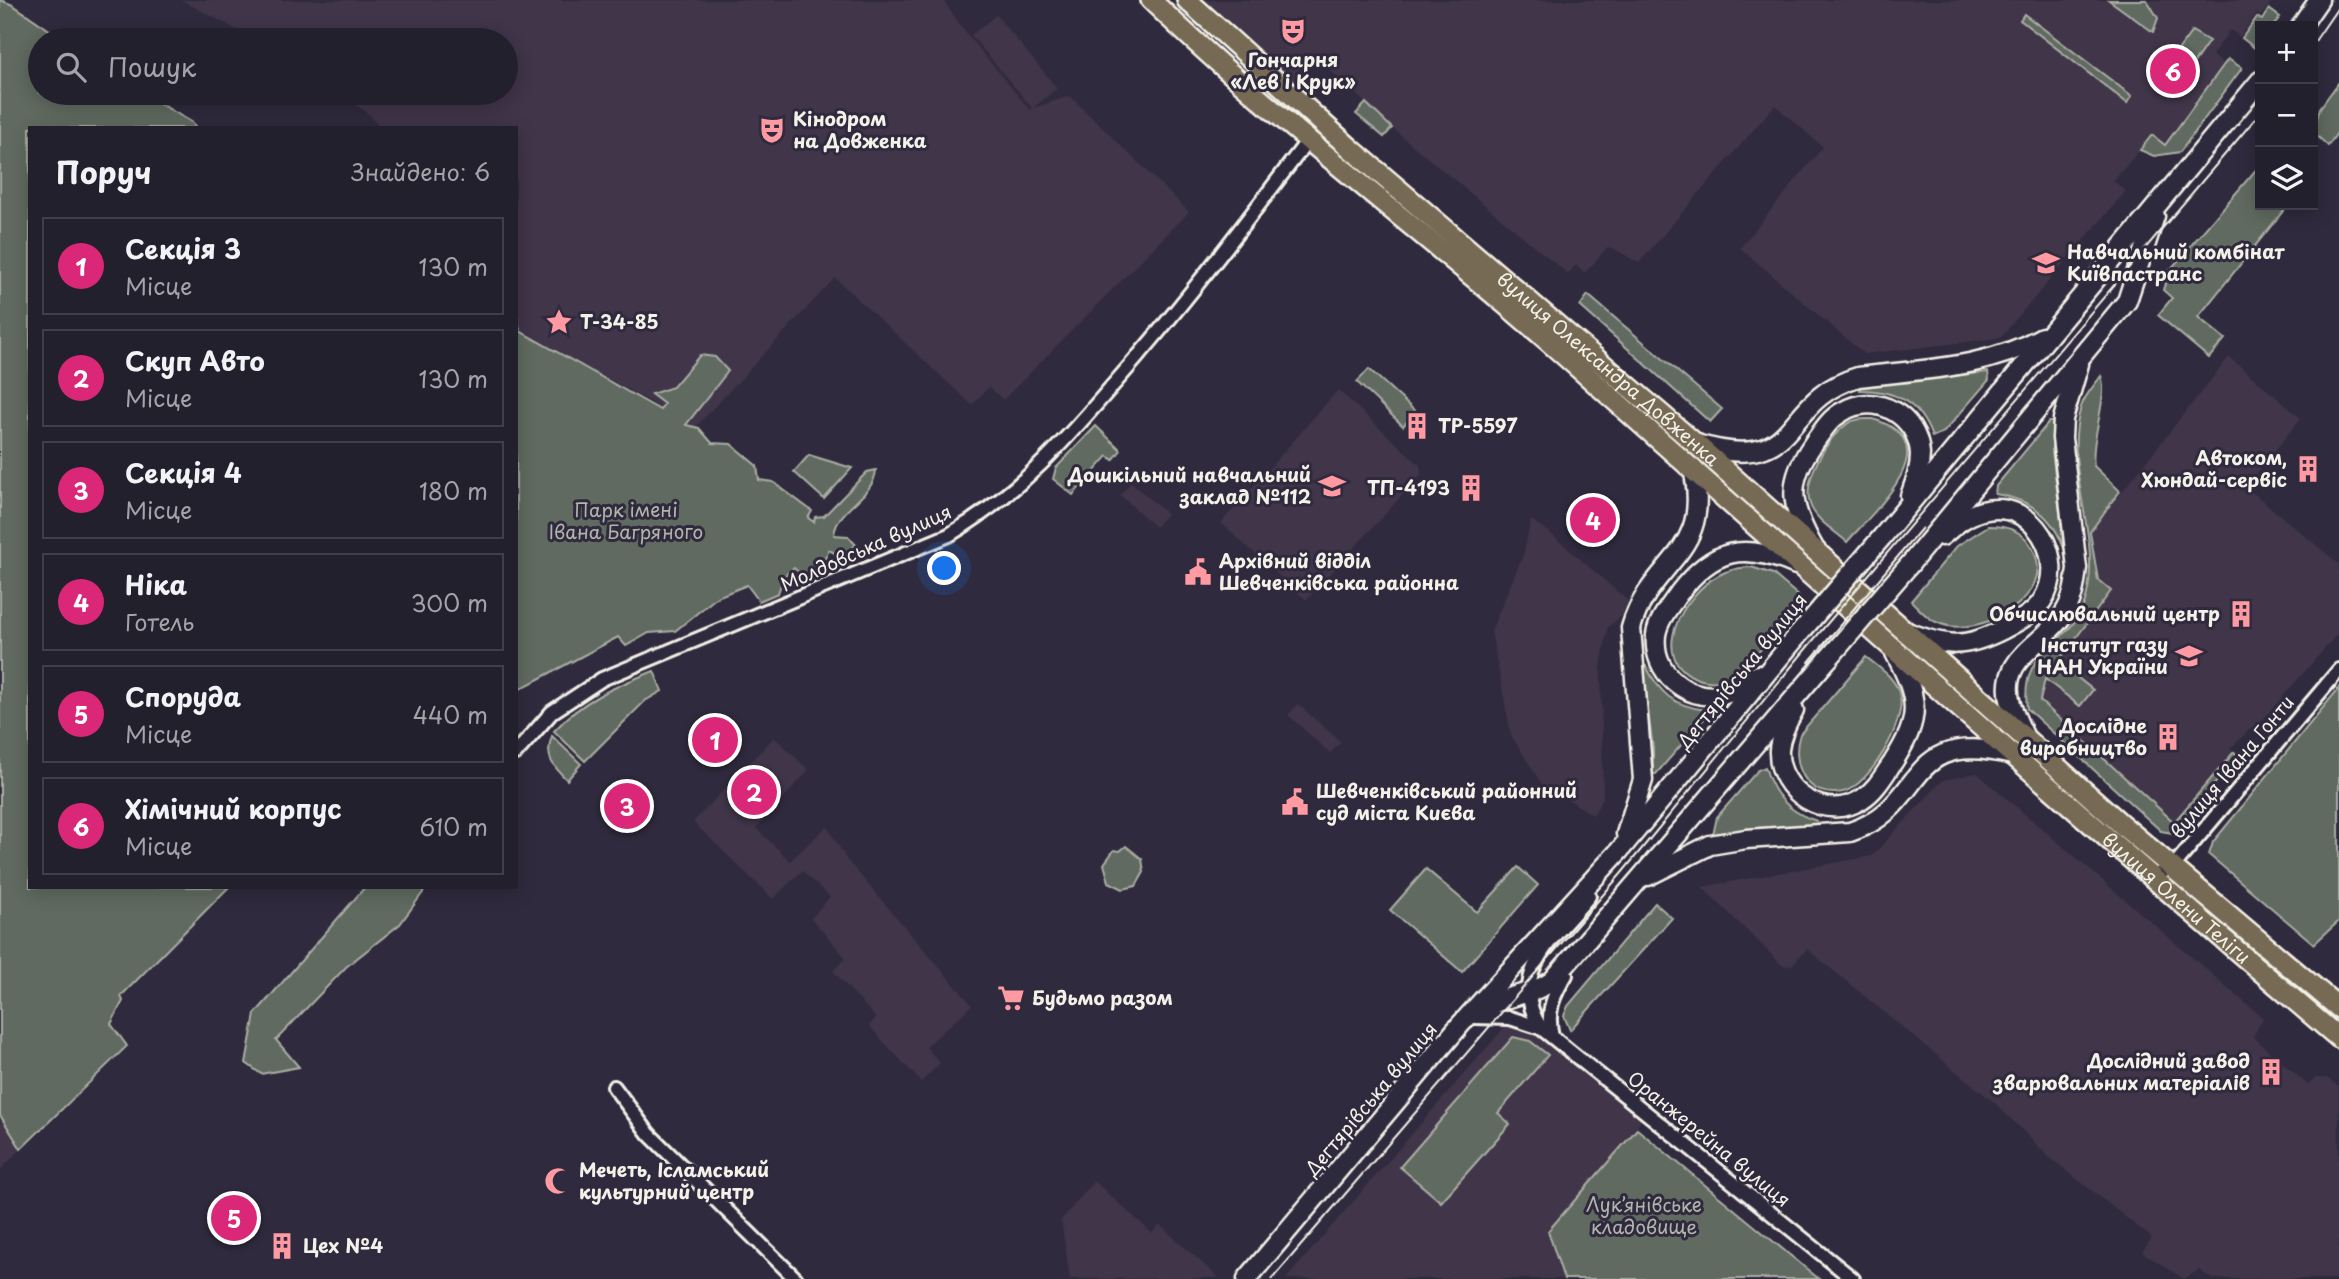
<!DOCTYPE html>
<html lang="uk">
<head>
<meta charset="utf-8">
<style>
  body { margin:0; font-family:"Playpen Sans",sans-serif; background:#2f2d3a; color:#f1f3f6 }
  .controls { position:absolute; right:21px; top:21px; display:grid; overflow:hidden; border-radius:0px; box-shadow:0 4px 18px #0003 }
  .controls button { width:63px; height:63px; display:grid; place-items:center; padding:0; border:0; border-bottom:2px solid #403e4a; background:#23202e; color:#f1f3f6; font:35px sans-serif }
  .you { position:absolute; left:945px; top:569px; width:24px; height:24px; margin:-18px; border:5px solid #fff; border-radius:50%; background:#1a73e8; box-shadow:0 0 0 10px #1a73e833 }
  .badge { display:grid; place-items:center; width:46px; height:46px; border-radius:50%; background:#db2777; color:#fff; font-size:23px; font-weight:700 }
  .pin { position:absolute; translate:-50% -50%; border:4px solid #fff; box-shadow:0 2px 7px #0006 }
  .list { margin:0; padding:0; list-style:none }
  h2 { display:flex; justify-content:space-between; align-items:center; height:91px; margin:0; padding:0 28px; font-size:30px }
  h2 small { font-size:23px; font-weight:400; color:#a3a3aa }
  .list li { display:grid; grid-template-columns:46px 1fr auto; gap:21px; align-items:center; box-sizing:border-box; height:98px; margin:0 14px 14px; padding:0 14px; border:2px solid #403e4a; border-radius:0px }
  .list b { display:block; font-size:26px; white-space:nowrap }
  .list p { margin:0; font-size:23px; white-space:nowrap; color:#a3a3aa }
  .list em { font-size:23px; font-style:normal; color:#a3a3aa }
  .icon { flex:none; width:38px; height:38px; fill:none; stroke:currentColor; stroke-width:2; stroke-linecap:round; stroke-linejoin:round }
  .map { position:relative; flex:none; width:2339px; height:1279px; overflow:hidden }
  .search { position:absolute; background:#23202e; box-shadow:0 4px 18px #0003; left:28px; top:28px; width:490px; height:77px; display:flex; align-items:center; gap:18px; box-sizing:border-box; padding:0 24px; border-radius:38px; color:#a3a3aa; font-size:26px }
  .panel { position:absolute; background:#23202e; box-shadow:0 4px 18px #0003; left:28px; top:126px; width:490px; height:763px; border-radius:0px }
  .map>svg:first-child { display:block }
  .built { fill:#413649 }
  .green { fill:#616b60; stroke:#aaaea4; stroke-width:2 }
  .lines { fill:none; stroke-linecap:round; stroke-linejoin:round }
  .street-casing { stroke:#f4f1e8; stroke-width:18 }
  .secondary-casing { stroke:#f4f1e8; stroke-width:23 }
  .primary-casing { stroke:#f4f1e8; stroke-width:24 }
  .street { stroke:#2f2a3d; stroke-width:12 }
  .secondary { stroke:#2f2a3d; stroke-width:18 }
  .primary { stroke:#766a54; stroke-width:19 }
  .tram { stroke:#f4f1e8; stroke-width:2 }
  .secondary-bridge-casing { stroke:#f4f1e8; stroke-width:23; stroke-linecap:butt }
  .secondary-bridge { stroke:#2f2a3d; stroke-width:18 }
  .labels { text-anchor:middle; stroke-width:6; stroke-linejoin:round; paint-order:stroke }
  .poi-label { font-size:19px; font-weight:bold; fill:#f4f1e8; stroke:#2f2a3d; text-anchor:start }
  .street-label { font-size:19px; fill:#f4f1e8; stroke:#2f2a3d }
  .park-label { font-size:19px; fill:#b2b5ab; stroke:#2f2a3d }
</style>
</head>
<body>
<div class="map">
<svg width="2339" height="1279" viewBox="0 0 2339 1279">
  <rect width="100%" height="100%" fill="#2f2a3d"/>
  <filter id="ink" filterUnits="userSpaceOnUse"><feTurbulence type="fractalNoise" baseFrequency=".0143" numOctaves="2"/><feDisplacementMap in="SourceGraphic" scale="14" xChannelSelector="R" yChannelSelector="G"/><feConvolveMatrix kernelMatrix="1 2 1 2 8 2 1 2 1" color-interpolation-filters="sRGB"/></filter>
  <g filter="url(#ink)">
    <!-- built -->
    <g class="built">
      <polygon points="181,0 943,0 963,29 1030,110 1032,108 971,35 996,15 1057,88 1033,108 1070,96 1189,212 1003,400 989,387 972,405 835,278 691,432 649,401 516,329 516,128 380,128 369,114 338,93 506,93 506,40 256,40"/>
      <polygon points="1200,0 2273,0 2261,16 2256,14 2240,37 2230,30 2212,55 2224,64 2173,134 2165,145 2152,136 2120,173 2113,181 2126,191 2000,338 1864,354 1740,248 1823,147 1775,105 1639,263 1613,248 1607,248 1585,273 1576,265 1568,274 1400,135 1319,60 1292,85"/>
      <polygon points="2229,357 2301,418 2246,487 2339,564 2339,632 2253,731 2250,729 2230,749 2233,752 2174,821 2040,702 2042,682 2056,662 2098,580 2090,532"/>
      <polygon points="1338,390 1420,465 1421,475 1306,600 1221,523"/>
      <polygon points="1131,482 1167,514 1155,527 1120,495"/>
      <polygon points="1531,520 1549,532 1634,606 1608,627 1601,667 1603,798 1593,815 1541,783 1511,735 1491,631 1523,555"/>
      <polygon points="1298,704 1341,742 1330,753 1288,715"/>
      <polygon points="774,737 809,770 756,828 790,861 827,826 847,860 972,1005 926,1047 940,1063 921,1082 869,1026 876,1018 833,971 846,958 811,918 830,897 802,871 773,899 693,822"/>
      <polygon points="1977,773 2263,1018 2253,1037 2263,1046 2308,1085 2315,1078 2327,1078 2339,1087 2339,1279 2212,1279 2199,1270 2184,1279 2142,1252 2152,1238 2049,1157 1996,1104 1807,949 1791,966 1782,965 1702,887 1872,856 1943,780"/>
      <polygon points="1509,1022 1537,1033 1552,1044 1641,1120 1629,1140 1548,1231 1564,1279 1286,1279"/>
      <polygon points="0,1115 21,1149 0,1170"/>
      <polygon points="1094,1181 1152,1233 1160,1225 1219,1278 1070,1279 1061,1220"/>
    </g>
    <!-- green -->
    <g class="green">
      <polygon points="0,0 13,5 64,40 40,40 40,93 142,93 193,123 196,128 30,128 30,887 229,887 121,996 123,1001 111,1024 127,1046 21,1149 0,1115"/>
      <polygon points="2109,0 2147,0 2158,18 2153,32"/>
      <polygon points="2269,9 2280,17 2273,26 2260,26 2260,44 2256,49 2242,38 2257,17 2262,20"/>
      <polygon points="2024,14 2132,96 2127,103 2020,20"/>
      <polygon points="2192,31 2209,41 2193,64 2176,53"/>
      <polygon points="2228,59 2242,68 2180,152 2154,156 2140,150 2152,135 2165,145"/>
      <polygon points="2339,82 2339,130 2328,146 2313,132 2320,108"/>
      <polygon points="1366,103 1392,128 1384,137 1356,114"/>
      <polygon points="2260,165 2260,205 2288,205 2198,317 2225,339 2209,358 2158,315 2172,298 2163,290 2169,271"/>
      <polygon points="1588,295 1722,409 1710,422 1580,306"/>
      <path d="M516,310L520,331L660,410L664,404L651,394L673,387L700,355L715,357L728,371L686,425L699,428L712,443L731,444L757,466L759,480L773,482L812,511L808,518L814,522L815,517L824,516L867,472L876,470C874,498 837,507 834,535L848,536L856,545L842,557L829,550L822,565L806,579L794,568L784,576L778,593L759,601L747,585L717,597L675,631L649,633L626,646L618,637L516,691Z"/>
      <polygon points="1369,369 1416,412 1403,426 1357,382"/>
      <path d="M1988,372L1989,380L1944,432L1932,437C1919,402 1895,390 1860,390V387Z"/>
      <path d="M2101,376C2109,395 2090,440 2094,466L2120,491L2090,532L2098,580L2111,591L2058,662L2093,690L2080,706L2045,679L2040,701L2174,822L2234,752L2239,756L2172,833L2161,831L2027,709C2019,640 2074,651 2087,594C2101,533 2062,468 2081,407C2084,396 2094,386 2101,376Z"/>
      <path d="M1873,419C1951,443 1875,510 1847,542C1835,531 1815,520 1810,504C1802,480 1828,437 1847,424C1855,418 1864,419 1873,419Z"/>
      <path d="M2049,422H2053L2052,451L2065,551C2053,516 2032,500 1995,494L1996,486Z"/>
      <polygon points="1096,426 1121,450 1113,460 1108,456 1073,495 1053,479 1056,468"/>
      <polygon points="809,455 852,468 824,499 794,472"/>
      <path d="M1988,526C2005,526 2020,529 2030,544C2064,595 1977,642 1936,622C1926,618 1919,608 1911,601L1957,546Z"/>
      <path d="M1751,567L1773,574L1801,598C1780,622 1760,657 1734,675C1723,682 1710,683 1698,679C1645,658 1685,593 1719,575C1730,569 1739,568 1751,567Z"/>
      <path d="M1866,657C1880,668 1896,678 1900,696C1906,723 1869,786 1843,792C1806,800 1790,763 1800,734Z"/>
      <path d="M1646,666C1660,694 1674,706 1706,710L1704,719L1656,774H1653V748L1642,667Z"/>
      <path d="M654,671L662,691L645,701L585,761L554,731C582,700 616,686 654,671Z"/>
      <polygon points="2339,688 2339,921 2314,944 2209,855 2213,842"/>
      <path d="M552,736L581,764L567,780C553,766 544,757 552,736Z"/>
      <path d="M1765,767C1773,795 1789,813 1817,821V824L1713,835L1717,817L1758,770Z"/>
      <polygon points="1126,846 1142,859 1144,872 1136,886 1123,889 1109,882 1104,864 1114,850 1120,851"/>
      <polygon points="1518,867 1538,885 1462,972 1390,910 1426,869 1477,912"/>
      <polygon points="365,887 427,887 400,924 346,967 276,1040 299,1067 261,1074 246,1063 255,1014"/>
      <polygon points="1655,903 1672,918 1570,1030 1564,1016 1568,1006"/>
      <polygon points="1513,1037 1530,1041 1548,1055 1498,1113 1510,1124 1441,1202 1400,1167"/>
      <polygon points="1637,1129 1819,1279 1564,1279 1548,1231"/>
    </g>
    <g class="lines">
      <defs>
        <g id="street">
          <path d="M516,753L552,712L602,679L949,535C1021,492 1065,441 1120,377C1187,301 1247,220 1309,139"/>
          <polyline points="2147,872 2155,875 2172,868 2339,670"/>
          <polyline points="1475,1017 1510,1018 1541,1028 1853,1279"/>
          <path d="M1541,1028C1505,973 1557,936 1589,896"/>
          <path d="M1552,1036C1546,1012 1553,995 1566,975"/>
          <polyline points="614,1087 649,1134 796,1279"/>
        </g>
        <g id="secondary">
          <polyline points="2301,26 2319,0"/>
          <path d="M1696,444C1806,476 1776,401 1858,377C1922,369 1985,369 2042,337"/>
          <polyline points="1882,537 2260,81"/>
          <path d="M1814,548C1791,507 1785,484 1813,444C1822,432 1829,419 1842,412C1876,391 1918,416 1920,454C1920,470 1915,482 1910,496"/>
          <polyline points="1910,564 2127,301 2155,216"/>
          <path d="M1907,632C1947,647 1965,649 2004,629C2017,622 2033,614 2042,601C2069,560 2034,497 1982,511C1966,515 1954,526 1942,536"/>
          <path d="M1758,675C1747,685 1736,692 1721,695C1686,701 1652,672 1656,635C1658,620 1670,606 1679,593C1713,548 1744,542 1796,565"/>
          <path d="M1794,710C1787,722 1780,736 1779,750C1777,792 1827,823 1862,799C1876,790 1884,775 1893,762C1922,717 1919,699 1895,653"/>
          <path d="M2026,740C2021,728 2014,716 2011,704C1998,658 2042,646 2063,615C2073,600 2075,585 2077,568L2062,438L2063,419L2079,364"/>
          <path d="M1626,834L1643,780L1631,628C1651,558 1713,556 1693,469"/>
          <path d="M1648,876L1710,845L1746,839L1850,832C1930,806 1900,727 2013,755"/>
          <path d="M1480,1012C1502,994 1530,997 1552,981L1828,659"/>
          <polyline points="1247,1279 1460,1025 1619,851 1799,634"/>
        </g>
        <g id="primary">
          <path id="s1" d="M1151,0C1276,121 1417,226 1548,341C1811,574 2071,811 2339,1038"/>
          <path id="s2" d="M1187,0L1349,147L1696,444L2122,825L2339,1008"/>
        </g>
      </defs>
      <!-- street casing -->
      <use href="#street" class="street-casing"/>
      <!-- secondary casing -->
      <use href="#secondary" class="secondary-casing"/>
      <!-- primary casing -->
      <use href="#primary" class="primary-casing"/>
      <!-- street -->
      <use href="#street" class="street"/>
      <!-- secondary -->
      <use href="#secondary" class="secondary"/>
      <!-- primary -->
      <use href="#primary" class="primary"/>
      <!-- tram -->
      <g class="tram">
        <polyline points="2313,44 2339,6"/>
        <polyline points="1809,662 1922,528"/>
        <polyline points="1272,1279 1621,874 1810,644 2260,113"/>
      </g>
      <defs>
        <g id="secondary-bridge">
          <polyline points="1799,634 1882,537"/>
          <polyline points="1828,659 1910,564"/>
        </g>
      </defs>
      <!-- secondary-bridge casing -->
      <use href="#secondary-bridge" class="secondary-bridge-casing"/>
      <!-- secondary-bridge -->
      <use href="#secondary-bridge" class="secondary-bridge"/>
    </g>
  </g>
  <!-- icons -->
  <defs>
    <symbol id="theatre-bare" viewBox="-9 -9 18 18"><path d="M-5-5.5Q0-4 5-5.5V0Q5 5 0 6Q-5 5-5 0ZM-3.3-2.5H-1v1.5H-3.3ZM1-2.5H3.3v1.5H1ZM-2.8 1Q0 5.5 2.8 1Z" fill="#ff9aa2" stroke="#2f2a3d" stroke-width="2.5" paint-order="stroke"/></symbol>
    <symbol id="university-bare" viewBox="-9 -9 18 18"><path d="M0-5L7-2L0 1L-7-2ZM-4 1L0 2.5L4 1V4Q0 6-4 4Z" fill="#ff9aa2" stroke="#2f2a3d" stroke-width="2.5" paint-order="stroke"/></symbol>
    <symbol id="sight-bare" viewBox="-9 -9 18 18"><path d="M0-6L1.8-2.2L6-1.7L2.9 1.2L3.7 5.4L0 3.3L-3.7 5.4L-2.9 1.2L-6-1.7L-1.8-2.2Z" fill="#ff9aa2" stroke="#2f2a3d" stroke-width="2.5" paint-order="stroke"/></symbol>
    <symbol id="building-bare" viewBox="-9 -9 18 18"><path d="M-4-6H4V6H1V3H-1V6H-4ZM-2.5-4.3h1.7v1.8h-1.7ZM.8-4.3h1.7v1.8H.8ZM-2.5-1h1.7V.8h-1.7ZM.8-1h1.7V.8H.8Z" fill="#ff9aa2" stroke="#2f2a3d" stroke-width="2.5" paint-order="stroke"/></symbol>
    <symbol id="school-bare" viewBox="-9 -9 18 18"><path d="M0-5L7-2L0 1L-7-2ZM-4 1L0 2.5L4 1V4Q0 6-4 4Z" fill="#ff9aa2" stroke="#2f2a3d" stroke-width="2.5" paint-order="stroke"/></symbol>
    <symbol id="civic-bare" viewBox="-9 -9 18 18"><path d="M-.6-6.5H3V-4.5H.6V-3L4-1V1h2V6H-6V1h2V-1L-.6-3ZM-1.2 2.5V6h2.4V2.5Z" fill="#ff9aa2" stroke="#2f2a3d" stroke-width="2.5" paint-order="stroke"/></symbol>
    <symbol id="supermarket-bare" viewBox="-9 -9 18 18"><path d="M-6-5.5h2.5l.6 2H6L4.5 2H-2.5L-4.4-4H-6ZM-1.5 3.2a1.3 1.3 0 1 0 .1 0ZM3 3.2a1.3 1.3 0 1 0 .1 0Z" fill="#ff9aa2" stroke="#2f2a3d" stroke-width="2.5" paint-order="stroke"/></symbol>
    <symbol id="mosque-bare" viewBox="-9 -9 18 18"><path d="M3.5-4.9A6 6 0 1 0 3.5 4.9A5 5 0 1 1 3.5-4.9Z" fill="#ff9aa2" stroke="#2f2a3d" stroke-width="2.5" paint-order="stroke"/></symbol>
  </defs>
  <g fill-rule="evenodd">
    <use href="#theatre-bare" x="1274" y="12" width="38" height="38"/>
    <use href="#theatre-bare" x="753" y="111" width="38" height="38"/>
    <use href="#university-bare" x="2027" y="244" width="38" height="38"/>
    <use href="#sight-bare" x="540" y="303" width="38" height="38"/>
    <use href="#building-bare" x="1398" y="407" width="38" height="38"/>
    <use href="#building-bare" x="2289" y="450" width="38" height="38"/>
    <use href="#school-bare" x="1313" y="467" width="38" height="38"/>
    <use href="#building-bare" x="1452" y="469" width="38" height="38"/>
    <use href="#civic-bare" x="1179" y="553" width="38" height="38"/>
    <use href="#building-bare" x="2222" y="595" width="38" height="38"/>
    <use href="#university-bare" x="2170" y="637" width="38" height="38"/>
    <use href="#building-bare" x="2149" y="718" width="38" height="38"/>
    <use href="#civic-bare" x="1276" y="783" width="38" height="38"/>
    <use href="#supermarket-bare" x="992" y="979" width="38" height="38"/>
    <use href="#building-bare" x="2252" y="1053" width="38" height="38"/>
    <use href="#mosque-bare" x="539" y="1162" width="38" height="38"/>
    <use href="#building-bare" x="263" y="1227" width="38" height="38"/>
  </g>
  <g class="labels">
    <!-- poi labels -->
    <g class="poi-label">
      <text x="1293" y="67" text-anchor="middle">Гончарня<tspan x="1293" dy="22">«Лев і Крук»</tspan></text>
      <text x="793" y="126">Кінодром<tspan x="793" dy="22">на Довженка</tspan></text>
      <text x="2067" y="259">Навчальний комбінат<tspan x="2067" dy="22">Київпастранс</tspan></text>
      <text x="580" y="329">Т-34-85</text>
      <text x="1438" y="433">ТР-5597</text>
      <text x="2287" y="465" text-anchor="end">Автоком,<tspan x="2287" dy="22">Хюндай-сервіс</tspan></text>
      <text x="1311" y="482" text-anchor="end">Дошкільний навчальний<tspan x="1311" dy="22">заклад №112</tspan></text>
      <text x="1450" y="495" text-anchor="end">ТП-4193</text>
      <text x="1219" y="568">Архівний відділ<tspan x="1219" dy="22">Шевченківська районна</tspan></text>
      <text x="2220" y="621" text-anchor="end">Обчислювальний центр</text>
      <text x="2168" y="652" text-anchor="end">Інститут газу<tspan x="2168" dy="22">НАН України</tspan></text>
      <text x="2147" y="733" text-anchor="end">Дослідне<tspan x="2147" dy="22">виробництво</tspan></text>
      <text x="1316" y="798">Шевченківський районний<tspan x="1316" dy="22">суд міста Києва</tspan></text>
      <text x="1032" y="1005">Будьмо разом</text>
      <text x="2250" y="1068" text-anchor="end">Дослідний завод<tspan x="2250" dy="22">зварювальних матеріалів</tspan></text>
      <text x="579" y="1177">Мечеть, Ісламський<tspan x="579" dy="22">культурний центр</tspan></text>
      <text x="303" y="1253">Цех №4</text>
    </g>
    <!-- street labels -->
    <g class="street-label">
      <text dy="7" stroke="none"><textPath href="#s2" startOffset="560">вулиця Олександра Довженка</textPath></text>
      <text transform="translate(866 548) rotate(-24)" y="7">Молдовська вулиця</text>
      <text transform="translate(1742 671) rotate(-51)" y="7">Дегтярівська вулиця</text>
      <text transform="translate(2232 767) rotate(-50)" y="7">вулиця Івана Гонти</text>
      <text dy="7" stroke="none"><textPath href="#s1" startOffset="1363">вулиця Олени Теліги</textPath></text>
      <text transform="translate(1371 1099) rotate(-50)" y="7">Дегтярівська вулиця</text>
      <text transform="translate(1709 1139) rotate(39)" y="7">Оранжерейна вулиця</text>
    </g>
    <!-- park labels -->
    <g class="park-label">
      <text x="626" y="517">Парк імені<tspan x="626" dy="22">Івана Багряного</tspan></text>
      <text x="1644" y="1212">Лукʼянівське<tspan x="1644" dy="22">кладовище</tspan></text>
    </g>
  </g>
</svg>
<div class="controls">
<button>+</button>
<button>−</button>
<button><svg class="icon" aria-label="layers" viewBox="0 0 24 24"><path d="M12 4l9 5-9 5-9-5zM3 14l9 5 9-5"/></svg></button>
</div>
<div class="you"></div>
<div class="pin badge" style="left:715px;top:740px">1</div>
<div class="pin badge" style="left:754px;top:792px">2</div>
<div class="pin badge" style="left:627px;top:806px">3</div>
<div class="pin badge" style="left:1593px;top:520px">4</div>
<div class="pin badge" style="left:234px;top:1218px">5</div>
<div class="pin badge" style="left:2173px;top:71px">6</div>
<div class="search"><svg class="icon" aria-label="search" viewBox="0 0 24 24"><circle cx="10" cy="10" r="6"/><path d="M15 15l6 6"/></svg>Пошук</div>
<section class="panel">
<h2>Поруч<small>Знайдено: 6</small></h2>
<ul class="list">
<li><span class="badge">1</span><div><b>Секція 3</b><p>Місце</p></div><em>130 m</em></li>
<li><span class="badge">2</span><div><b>Скуп Авто</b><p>Місце</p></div><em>130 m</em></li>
<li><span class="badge">3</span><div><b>Секція 4</b><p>Місце</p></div><em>180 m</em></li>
<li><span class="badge">4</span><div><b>Ніка</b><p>Готель</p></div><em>300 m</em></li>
<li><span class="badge">5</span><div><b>Споруда</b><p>Місце</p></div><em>440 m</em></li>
<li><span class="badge">6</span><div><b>Хімічний корпус</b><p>Місце</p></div><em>610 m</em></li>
</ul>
</section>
</div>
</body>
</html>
